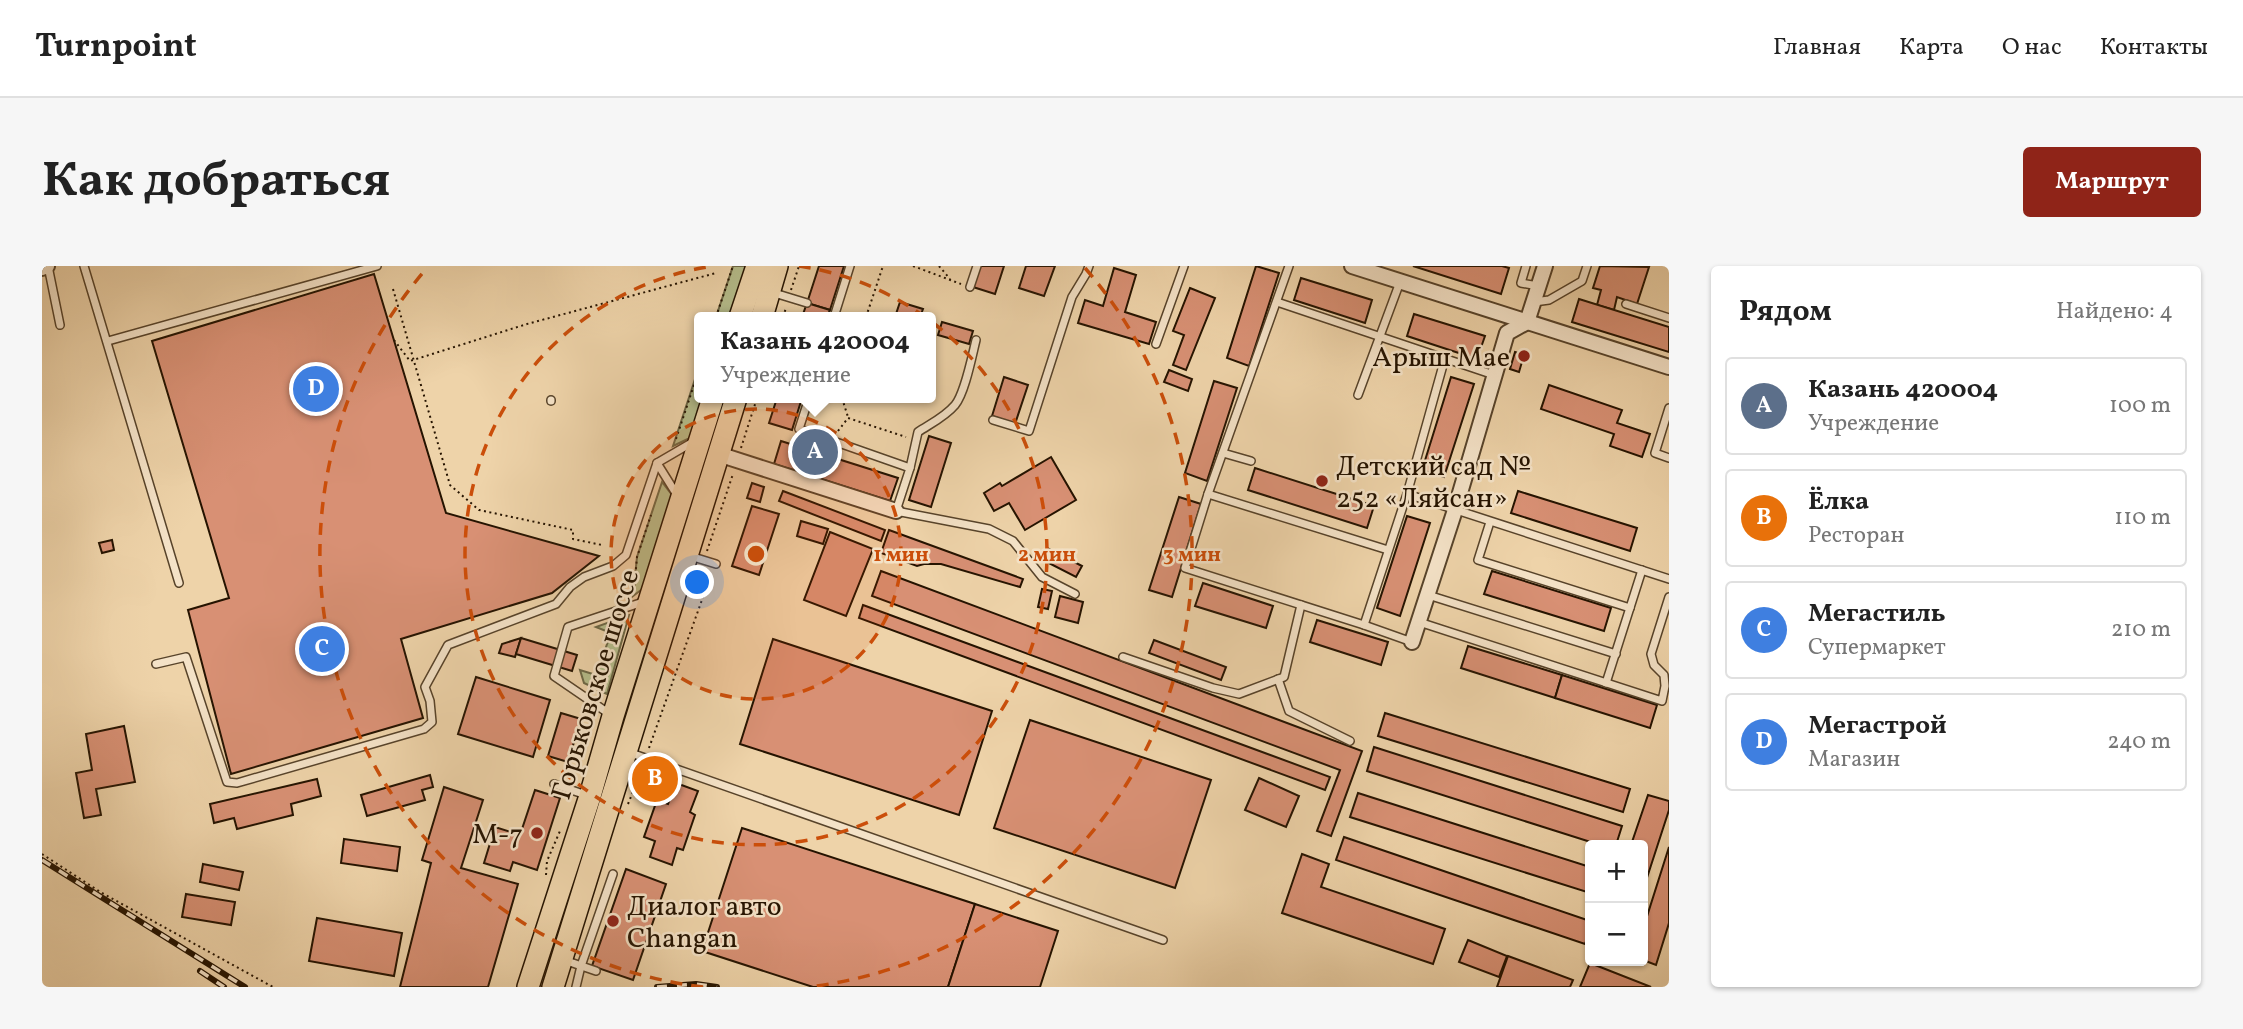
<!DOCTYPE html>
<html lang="ru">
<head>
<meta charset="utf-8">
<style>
  body { margin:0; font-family:Vollkorn,serif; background:#f6f6f6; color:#222 }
  .controls { position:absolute; right:21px; bottom:21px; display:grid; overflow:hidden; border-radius:7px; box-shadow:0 2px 5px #0004 }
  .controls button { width:63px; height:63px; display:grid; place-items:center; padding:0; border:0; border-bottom:2px solid #e0e0e0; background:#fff; color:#222; font:35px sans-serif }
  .you { position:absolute; left:656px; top:317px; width:24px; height:24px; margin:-18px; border:5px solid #fff; border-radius:50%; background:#1a73e8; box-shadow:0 0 0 10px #1a73e833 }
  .badge { display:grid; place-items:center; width:46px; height:46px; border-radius:50%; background:#8f2418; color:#fff; font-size:23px; font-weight:700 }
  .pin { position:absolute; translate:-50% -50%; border:4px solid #fff; box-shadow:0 2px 7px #0006 }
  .popup { position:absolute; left:652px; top:46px; width:242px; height:91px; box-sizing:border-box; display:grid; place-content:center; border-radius:7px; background:#fff; filter:drop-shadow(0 2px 5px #0005); font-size:23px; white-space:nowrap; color:#767676 }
  .popup b { font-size:26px; color:#222 }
  .popup::after { content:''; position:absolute; left:50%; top:100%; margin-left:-14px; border:14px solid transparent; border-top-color:#fff }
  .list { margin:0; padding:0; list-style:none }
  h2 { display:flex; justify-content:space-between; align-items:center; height:91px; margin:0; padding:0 28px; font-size:30px }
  h2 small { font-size:23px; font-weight:400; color:#767676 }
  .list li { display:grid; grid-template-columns:46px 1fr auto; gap:21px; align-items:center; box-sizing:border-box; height:98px; margin:0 14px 14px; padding:0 14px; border:2px solid #e0e0e0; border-radius:7px }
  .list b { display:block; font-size:26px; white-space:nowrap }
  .list p { margin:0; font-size:23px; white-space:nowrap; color:#767676 }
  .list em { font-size:23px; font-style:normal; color:#767676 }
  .map { position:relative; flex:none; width:1627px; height:721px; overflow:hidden; border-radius:7px }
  header { display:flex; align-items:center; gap:42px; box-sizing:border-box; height:98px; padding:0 35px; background:#fff; border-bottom:2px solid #e0e0e0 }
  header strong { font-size:33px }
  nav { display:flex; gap:38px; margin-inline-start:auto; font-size:24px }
  .intro { display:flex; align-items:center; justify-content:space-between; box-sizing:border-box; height:168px; padding:0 42px }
  h1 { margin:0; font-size:49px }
  .button { padding:18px 32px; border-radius:7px; background:#8f2418; color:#fff; font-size:24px; font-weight:700 }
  main { display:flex; gap:42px; padding:0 42px }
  aside { flex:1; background:#fff; border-radius:7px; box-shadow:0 2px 5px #0004 }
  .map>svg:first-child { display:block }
  .green { fill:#b5bd8b; stroke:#6d6846; stroke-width:2 }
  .building { fill:#d89074; stroke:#251300; stroke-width:2 }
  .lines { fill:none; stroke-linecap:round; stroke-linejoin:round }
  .service-casing { stroke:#57432a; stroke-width:10 }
  .minor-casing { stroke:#57432a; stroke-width:18 }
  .primary-casing { stroke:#251300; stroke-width:24 }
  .path { stroke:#251300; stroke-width:2; stroke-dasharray:2 3.5; stroke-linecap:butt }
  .service { stroke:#f4e2c7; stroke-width:7 }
  .minor { stroke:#f4e2c7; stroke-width:14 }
  .primary { stroke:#eed3a9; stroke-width:21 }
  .rail-casing { stroke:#251300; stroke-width:6 }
  .rail { stroke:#f4e2c7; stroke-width:3.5; stroke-dasharray:10; stroke-linecap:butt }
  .ring { fill:none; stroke:#cb4e0a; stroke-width:3.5; stroke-dasharray:12 9 }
  .poi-dot { fill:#8f2418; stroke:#f4e2c7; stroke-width:2.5 }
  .labels { text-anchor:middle; stroke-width:5; stroke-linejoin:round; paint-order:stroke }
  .poi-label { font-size:28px; fill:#251300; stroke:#f4e2c7; text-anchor:end }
  .street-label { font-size:28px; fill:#251300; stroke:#f4e2c7 }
  .centre { fill:#cb4e0a; stroke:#f4e2c7; stroke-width:3.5 }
  .ring-label { font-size:21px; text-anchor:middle; font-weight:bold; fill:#cb4e0a; stroke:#f4e2c7; stroke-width:5; stroke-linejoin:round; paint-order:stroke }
</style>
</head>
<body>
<header>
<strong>Turnpoint</strong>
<nav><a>Главная</a><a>Карта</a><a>О нас</a><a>Контакты</a></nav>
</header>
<div class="intro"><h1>Как добраться</h1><a class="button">Маршрут</a></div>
<main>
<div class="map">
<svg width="1627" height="721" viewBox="0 0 1627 721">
  <rect width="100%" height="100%" fill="#eed3a9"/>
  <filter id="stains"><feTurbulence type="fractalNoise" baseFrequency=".00286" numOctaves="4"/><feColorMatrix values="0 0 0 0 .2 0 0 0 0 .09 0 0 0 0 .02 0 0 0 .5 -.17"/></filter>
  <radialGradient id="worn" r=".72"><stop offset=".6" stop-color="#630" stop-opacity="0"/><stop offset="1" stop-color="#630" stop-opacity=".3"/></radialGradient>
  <!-- green -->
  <g class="green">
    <polygon points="691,0 709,0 688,51 674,51"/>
    <polygon points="657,101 658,132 663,132 650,171 631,180"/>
    <polygon points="620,216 630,229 603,321 591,330 595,291"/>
    <polygon points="587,349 565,428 542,417 538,404 554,409 569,367 554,361"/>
  </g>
  <!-- building -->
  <g class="building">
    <polygon points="777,0 802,0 788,44 765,37"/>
    <polygon points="937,0 962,0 953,28 931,21"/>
    <polygon points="984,0 1013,0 1002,30 977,22"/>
    <polygon points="1214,0 1237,7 1207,100 1185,92"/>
    <polygon points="1371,0 1460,0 1467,2 1459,28"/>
    <polygon points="1558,0 1607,1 1595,38 1575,31 1572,44 1555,39 1559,24 1551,22"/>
    <polygon points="1072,2 1094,9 1083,46 1114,56 1107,78 1036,57 1043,34 1061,40"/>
    <polygon points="332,8 404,247 557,290 510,327 359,373 381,452 189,508 146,344 187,332 110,75"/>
    <polygon points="1259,12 1330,34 1323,57 1252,34"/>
    <polygon points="1148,22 1173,32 1144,104 1131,99 1142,69 1131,65"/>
    <polygon points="1537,33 1627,61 1627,86 1530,56"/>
    <polygon points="858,36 881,43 878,51 853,51"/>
    <polygon points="765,37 788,44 785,51 760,51"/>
    <polygon points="1372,48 1443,70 1435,93 1365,70"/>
    <polygon points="900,56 931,65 927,78 896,69"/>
    <polygon points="1473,86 1482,89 1477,106 1468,103"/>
    <polygon points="1127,104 1150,113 1146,125 1122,116"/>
    <polygon points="962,111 986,119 973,158 950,150"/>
    <polygon points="1409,111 1432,118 1402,211 1380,204"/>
    <polygon points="1172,115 1195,122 1165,215 1143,207"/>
    <polygon points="1507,119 1580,144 1575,157 1608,168 1600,191 1568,180 1572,168 1499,143"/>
    <polygon points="735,132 760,132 750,164 727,157"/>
    <polygon points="887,170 909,177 889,241 867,234"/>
    <polygon points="739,175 856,212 848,235 732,198"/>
    <polygon points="1009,191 1034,234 983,264 967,237 952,245 942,227 958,217 960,220"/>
    <polygon points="1213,202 1332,240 1325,262 1206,224"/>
    <polygon points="710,217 722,221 718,236 705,232"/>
    <polygon points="741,225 843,264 839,275 737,235"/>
    <polygon points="1476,225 1595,262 1588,285 1469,247"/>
    <polygon points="1137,231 1159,238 1130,331 1107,324"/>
    <polygon points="710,240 737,248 717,309 690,300"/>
    <polygon points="1365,250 1388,257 1358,350 1335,342"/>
    <polygon points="759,255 786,263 781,278 755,270"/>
    <polygon points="847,264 981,313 978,321 899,298 882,298 875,300 839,287"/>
    <polygon points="788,266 831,283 804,350 762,334"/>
    <polygon points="70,274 72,284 60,287 57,277"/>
    <polygon points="1005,282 1040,300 1034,311 999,293"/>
    <polygon points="839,305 1320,485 1289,570 1275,565 1298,504 830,330"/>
    <polygon points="1450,305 1569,342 1562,365 1442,328"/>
    <polygon points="1161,317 1231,340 1224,362 1153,340"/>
    <polygon points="1000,323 1010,325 1006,343 996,341"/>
    <polygon points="1018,330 1041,336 1036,357 1013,351"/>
    <polygon points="821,339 1288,511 1283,524 817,352"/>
    <polygon points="1275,354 1346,376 1339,399 1268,376"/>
    <polygon points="479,372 473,391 457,387 460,378"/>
    <polygon points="479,372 535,389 530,405 474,388"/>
    <polygon points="731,373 950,445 917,549 698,478"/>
    <polygon points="1112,374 1184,401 1179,414 1107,387"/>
    <polygon points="1426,380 1520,409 1513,432 1419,402"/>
    <polygon points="1520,409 1615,439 1608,462 1513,432"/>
    <polygon points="434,411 508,434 491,491 416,468"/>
    <polygon points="519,447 539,453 526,496 506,490"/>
    <polygon points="1343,447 1588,523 1581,546 1336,470"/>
    <polygon points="988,454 1169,514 1133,622 952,562"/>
    <polygon points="82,460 93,516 54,523 59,549 42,552 34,507 50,504 44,468"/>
    <polygon points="1332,481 1580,560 1574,579 1558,579 1325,505"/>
    <polygon points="612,503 630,510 624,525 606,518"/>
    <polygon points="388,509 391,521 380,524 383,534 325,550 319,529"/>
    <polygon points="1217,512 1257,530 1244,561 1203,544"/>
    <polygon points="275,513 279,530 249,538 251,549 195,563 192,552 172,557 168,538"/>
    <polygon points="634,517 656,525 648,546 653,549 641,584 635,582 630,599 608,591 613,575 602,571 615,534 626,538"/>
    <polygon points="402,521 441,534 419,602 476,618 446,721 358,721 389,597 380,594"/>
    <polygon points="493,524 518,532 495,604 471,596 468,605 442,597 453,561 478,569"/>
    <polygon points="1316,527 1548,601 1548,627 1308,551"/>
    <polygon points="1606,529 1627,535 1627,544 1601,624 1601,579 1589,579"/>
    <polygon points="700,562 933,638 906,721 771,721 660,685"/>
    <polygon points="1302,571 1548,655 1548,664 1543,678 1294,594"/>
    <polygon points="302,573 358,581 355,605 299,597"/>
    <polygon points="1627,581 1627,657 1614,699 1601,694 1601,663"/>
    <polygon points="1260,588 1287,598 1279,621 1403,663 1391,698 1240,647"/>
    <polygon points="161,598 201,606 197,624 158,616"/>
    <polygon points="584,603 624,618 591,714 550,700"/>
    <polygon points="144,628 193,636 189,659 140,651"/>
    <polygon points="933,638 1016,665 998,721 906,721"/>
    <polygon points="275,652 360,667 352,710 267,695"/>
    <polygon points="1426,674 1465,690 1457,711 1417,696"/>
    <polygon points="1466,690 1531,714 1528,721 1455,721"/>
    <polygon points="1548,697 1609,721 1538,721"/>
  </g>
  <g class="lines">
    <defs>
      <g id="service">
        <polyline points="6,0 18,59"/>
        <polyline points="42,0 137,317"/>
        <polyline points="1247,0 1166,228 1143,302 1322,359 1370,376"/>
        <polyline points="1484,0 1479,17 1496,20"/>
        <polyline points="928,21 935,0"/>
        <polyline points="729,26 765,37"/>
        <polyline points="1235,36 1452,109"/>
        <polyline points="1492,36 1507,34 1540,15 1545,0"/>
        <polyline points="1584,38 1627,52"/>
        <polyline points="792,51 808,0"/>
        <polyline points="66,75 335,0"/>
        <polyline points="1114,78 1142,0"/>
        <polyline points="1316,129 1358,16"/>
        <polyline points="767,132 757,163 868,202 854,245 947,263 971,275 1000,311 1033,328"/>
        <polyline points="509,135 509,134"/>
        <polyline points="1627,142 1613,187 1627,192"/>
        <polyline points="951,154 987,165 1030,31 1044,8 1047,0"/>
        <polyline points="1181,187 1209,195"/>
        <polyline points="615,197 635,229"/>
        <path d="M868,202L876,166C888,158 903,151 913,139C923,127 930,90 934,74"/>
        <polyline points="1166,228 1346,284"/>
        <polyline points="1365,228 1627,313"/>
        <polyline points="1448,256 1436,294 1588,342"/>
        <polyline points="648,290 674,298"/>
        <polyline points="1386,329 1574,388"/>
        <polyline points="1377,356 1620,435 1623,420 1622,409 1612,399 1609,388 1627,331"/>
        <polyline points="1322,359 1365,228 1403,92"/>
        <polyline points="1081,391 1171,422 1197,428 1242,411 1259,339"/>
        <polyline points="114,398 144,391 185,516 195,517 382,463 390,456 388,435 383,421 406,379 514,338 528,321 542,311 571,300 584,289 615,197 651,176"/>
        <polyline points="1236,413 1247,445 1308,475"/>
        <polyline points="1564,417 1600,304"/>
        <polyline points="569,449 512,410 526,361 604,335"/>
        <polyline points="586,486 1121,674"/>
        <polyline points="512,518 544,529"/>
        <polyline points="522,694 554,705"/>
        <polyline points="534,721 539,700 571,608"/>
      </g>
      <g id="minor">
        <polyline points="1310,0 1627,101"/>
        <polyline points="0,2 5,0"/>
        <polyline points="676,188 854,245"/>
        <polyline points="1370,376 1413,244 1465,67 1485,56 1503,0"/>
      </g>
      <g id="primary">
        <polyline points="698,51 715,0"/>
        <polyline points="720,51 735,0"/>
        <polyline points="486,721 548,530 571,450 671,132"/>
        <polyline points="511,721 694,132"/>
      </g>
    </defs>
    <!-- service casing -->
    <use href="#service" class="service-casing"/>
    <!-- minor casing -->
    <use href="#minor" class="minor-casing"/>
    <!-- primary casing -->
    <use href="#primary" class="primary-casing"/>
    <!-- path -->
    <g class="path">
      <polyline points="871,0 919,18"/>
      <polyline points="897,0 908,13"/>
      <polyline points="351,23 408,219 437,244 531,264 531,273 560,279"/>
      <polyline points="749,24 757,0"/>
      <polyline points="674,51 691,0"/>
      <polyline points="741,51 744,42"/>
      <polyline points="824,51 841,0"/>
      <polyline points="352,74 368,95 485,58 674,7"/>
      <polyline points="800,132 806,151"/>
      <polyline points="796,165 806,152 864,171"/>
      <polyline points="634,173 658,101"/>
      <polyline points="699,182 715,132"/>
      <polyline points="665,285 691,208"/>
      <polyline points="592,325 595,291 609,249"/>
      <polyline points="607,482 661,331 662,305"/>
      <polyline points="586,538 601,501"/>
      <polyline points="0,588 60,627 231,721"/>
      <polyline points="504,609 505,595 518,565"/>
    </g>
    <!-- service -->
    <use href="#service" class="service"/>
    <!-- minor -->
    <use href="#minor" class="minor"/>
    <!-- primary -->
    <use href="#primary" class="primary"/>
    <defs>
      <g id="rail">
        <polyline points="0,594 203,721"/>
        <polyline points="158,705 182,721"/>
        <polyline points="615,721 654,718 675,721"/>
      </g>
    </defs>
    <!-- rail casing -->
    <use href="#rail" class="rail-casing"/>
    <!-- rail -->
    <use href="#rail" class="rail"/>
  </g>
  <!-- distance rings -->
  <circle cx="714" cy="288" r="145" fill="#cb4e0a" fill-opacity=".12"/>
  <g class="ring">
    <circle cx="714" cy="288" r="145"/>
    <path d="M757 0A291 291 0 1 1 671 0"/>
    <path d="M661 721A436 436 0 0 1 385 2M1043 2A436 436 0 0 1 767 721"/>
  </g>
  <!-- markers -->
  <g class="poi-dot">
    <circle cx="1482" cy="90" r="7"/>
    <circle cx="1280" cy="215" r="7"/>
    <circle cx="495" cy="567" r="7"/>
    <circle cx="571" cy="655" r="7"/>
  </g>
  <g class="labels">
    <!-- poi labels -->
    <g class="poi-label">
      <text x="1468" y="100">Арыш Мае</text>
      <text x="1294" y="209" text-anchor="start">Детский сад №<tspan x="1294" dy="32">252 «Ляйсан»</tspan></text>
      <text x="481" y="577">М-7</text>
      <text x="585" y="649" text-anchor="start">Диалог авто<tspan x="585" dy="32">Changan</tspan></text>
    </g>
    <!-- street labels -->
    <g class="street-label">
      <text transform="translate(552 418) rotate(-73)" y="10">Горьковское шоссе</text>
    </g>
  </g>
  <circle cx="714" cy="288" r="10" class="centre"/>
  <g class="ring-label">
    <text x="859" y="295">1 мин</text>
    <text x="1005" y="295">2 мин</text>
    <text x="1150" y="295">3 мин</text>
  </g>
  <rect width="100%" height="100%" filter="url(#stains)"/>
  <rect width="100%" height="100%" fill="url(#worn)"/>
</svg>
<div class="controls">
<button>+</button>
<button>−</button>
</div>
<div class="you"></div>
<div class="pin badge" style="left:773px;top:186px;background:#5c6f8a">A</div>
<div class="popup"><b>Казань 420004</b>Учреждение</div>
<div class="pin badge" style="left:613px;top:513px;background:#e8710a">B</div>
<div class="pin badge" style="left:280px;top:383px;background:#3f7fe0">C</div>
<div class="pin badge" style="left:274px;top:123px;background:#3f7fe0">D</div>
</div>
<aside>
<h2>Рядом<small>Найдено: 4</small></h2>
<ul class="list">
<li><span class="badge" style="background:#5c6f8a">A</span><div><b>Казань 420004</b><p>Учреждение</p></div><em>100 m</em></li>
<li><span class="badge" style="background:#e8710a">B</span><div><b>Ёлка</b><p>Ресторан</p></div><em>110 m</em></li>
<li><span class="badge" style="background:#3f7fe0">C</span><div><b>Мегастиль</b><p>Супермаркет</p></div><em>210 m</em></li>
<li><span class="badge" style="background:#3f7fe0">D</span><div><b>Мегастрой</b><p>Магазин</p></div><em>240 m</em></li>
</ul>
</aside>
</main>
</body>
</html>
